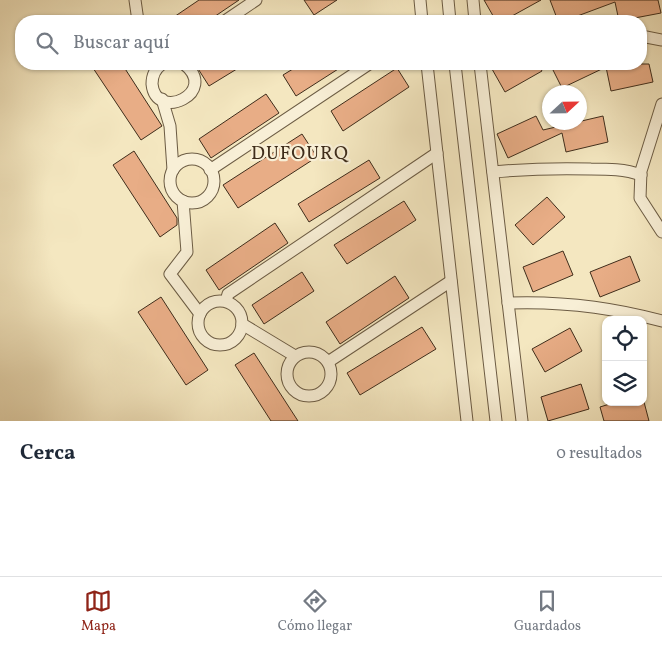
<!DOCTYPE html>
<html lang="es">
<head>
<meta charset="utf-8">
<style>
  body { margin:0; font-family:Vollkorn,serif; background:#f2f2f3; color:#1f2937 }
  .controls { position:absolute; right:15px; bottom:15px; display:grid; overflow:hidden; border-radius:10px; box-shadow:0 1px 4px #0004 }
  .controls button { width:45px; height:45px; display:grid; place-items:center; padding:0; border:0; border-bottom:1px solid #e0e1e3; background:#fff; color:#1f2937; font:25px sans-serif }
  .compass { position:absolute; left:542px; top:85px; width:45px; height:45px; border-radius:50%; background:#fff; box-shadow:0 1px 4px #0004; rotate:68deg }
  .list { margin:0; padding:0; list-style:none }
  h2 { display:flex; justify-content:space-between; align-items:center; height:65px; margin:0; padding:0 20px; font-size:21px }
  h2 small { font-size:16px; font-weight:400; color:#747a83 }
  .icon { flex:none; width:28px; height:28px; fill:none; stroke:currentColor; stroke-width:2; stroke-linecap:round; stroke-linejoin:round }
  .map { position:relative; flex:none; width:662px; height:421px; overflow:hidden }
  .search { position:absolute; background:#fff; box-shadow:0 1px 4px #0004; left:15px; right:15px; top:15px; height:55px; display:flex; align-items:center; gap:12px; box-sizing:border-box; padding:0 18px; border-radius:20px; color:#747a83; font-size:19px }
  .sheet { height:155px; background:#fff }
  nav { display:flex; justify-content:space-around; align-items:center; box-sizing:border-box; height:70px; border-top:1px solid #e0e1e3; background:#fff; font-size:14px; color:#747a83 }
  nav a { display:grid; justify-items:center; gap:2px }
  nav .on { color:#8f2418 }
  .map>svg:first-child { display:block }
  .building { fill:#e8ad86; stroke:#3f2d1b }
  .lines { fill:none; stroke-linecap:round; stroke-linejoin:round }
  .minor-casing { stroke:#6c5c44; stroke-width:13 }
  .minor { stroke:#f8efd6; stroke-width:11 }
  .labels { text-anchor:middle; stroke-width:4.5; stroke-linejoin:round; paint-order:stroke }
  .neighbourhood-label { font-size:19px; letter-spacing:1px; fill:#3f2d1b; stroke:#f8efd6 }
</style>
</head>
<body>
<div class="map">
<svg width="662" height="421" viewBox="0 0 662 421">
  <rect width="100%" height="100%" fill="#f4e7c0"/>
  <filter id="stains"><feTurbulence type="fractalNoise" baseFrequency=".004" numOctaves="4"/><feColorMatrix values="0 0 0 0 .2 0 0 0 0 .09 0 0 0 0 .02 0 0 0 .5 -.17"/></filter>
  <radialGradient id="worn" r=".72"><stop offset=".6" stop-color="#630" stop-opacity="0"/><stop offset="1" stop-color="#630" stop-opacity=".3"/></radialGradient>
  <!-- building -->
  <g class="building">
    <polygon points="199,0 239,0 208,21 168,21"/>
    <polygon points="304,0 337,0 314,15"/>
    <polygon points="484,0 541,0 503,21 496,21"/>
    <polygon points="550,0 658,0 661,13 619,21 615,2 564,21 558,21"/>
    <polygon points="100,64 122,64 162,126 141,140 93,68"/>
    <polygon points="195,64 245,64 209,86"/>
    <polygon points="301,64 346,64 296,96 283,75"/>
    <polygon points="501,64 538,64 542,71 505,92 492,69"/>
    <polygon points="550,64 649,64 653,82 611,91 606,67 562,88"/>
    <polygon points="397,68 409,87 343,131 331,111"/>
    <polygon points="266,94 279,113 211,158 199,139"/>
    <polygon points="536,116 543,130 603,116 608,142 566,152 562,133 508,158 497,134"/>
    <polygon points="302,134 317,157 238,208 223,185"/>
    <polygon points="134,151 177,218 177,225 160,237 113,165"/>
    <polygon points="369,160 380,178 309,222 298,204"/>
    <polygon points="547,197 565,217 533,245 515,225"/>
    <polygon points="404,201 416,220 347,264 334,245"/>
    <polygon points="275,223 288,243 219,290 206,270"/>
    <polygon points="563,251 573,275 533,292 523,267"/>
    <polygon points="630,256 640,281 600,297 590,272"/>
    <polygon points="302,272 314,291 264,324 252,305"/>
    <polygon points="395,276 409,298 340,344 326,322"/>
    <polygon points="161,297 208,370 186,385 138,312"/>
    <polygon points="422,327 436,349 360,395 347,373"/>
    <polygon points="570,328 582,351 545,372 532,349"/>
    <polygon points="254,353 298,421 271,421 235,365"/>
    <polygon points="581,384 589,409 548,421 541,397"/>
    <polygon points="616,402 644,402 649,421 604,421 600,407"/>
  </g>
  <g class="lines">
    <defs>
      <g id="minor">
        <polyline points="135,0 138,21"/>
        <polyline points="420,0 422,21"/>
        <polyline points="448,0 450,21"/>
        <polyline points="473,0 475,21"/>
        <polyline points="225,21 256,0"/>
        <polyline points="641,36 662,40"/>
        <path d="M162,64C155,69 152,75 152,84C156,123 220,92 184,64"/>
        <polyline points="427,64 467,421"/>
        <polyline points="455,64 496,421"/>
        <polyline points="480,64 522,421"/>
        <polyline points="162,99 170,126 173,170"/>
        <polyline points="662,104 641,171 640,198 662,232"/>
        <circle cx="192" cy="181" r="22"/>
        <polyline points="210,170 369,64"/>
        <path d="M493,172C526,169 558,168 591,169C608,169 625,169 641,175"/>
        <polyline points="183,201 187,252 170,274 200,314"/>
        <polyline points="226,301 228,294 437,153"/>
        <circle cx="220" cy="323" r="22"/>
        <path d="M508,303C561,301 611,307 662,321"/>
        <polyline points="242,324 295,356"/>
        <circle cx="309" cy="374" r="22"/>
        <polyline points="328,362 451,281"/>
      </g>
    </defs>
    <!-- minor casing -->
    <use href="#minor" class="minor-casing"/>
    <!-- minor -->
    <use href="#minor" class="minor"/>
  </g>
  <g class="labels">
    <!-- neighbourhood labels -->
    <g class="neighbourhood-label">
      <text x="300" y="159">DUFOURQ</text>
    </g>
  </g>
  <rect width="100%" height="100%" filter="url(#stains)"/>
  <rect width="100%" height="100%" fill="url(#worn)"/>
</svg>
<div class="controls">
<button><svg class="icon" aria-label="locate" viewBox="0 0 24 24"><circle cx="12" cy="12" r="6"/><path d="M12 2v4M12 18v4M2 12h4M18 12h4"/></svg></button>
<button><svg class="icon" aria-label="layers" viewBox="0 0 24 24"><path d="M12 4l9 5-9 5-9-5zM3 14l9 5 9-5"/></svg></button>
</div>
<svg class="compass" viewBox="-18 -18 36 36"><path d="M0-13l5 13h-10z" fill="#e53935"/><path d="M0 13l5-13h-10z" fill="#747a83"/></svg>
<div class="search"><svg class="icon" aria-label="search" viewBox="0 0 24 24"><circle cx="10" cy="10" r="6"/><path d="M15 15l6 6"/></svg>Buscar aquí</div>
</div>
<section class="sheet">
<h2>Cerca<small>0 resultados</small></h2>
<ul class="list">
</ul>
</section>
<nav>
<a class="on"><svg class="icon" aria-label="map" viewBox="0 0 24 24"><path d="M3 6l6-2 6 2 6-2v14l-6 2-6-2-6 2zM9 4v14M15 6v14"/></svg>Mapa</a>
<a><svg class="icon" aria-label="directions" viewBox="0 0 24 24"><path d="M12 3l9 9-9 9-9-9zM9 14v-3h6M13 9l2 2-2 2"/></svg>Cómo llegar</a>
<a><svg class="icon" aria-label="saved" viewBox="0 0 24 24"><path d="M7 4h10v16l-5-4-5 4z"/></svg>Guardados</a>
</nav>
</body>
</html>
